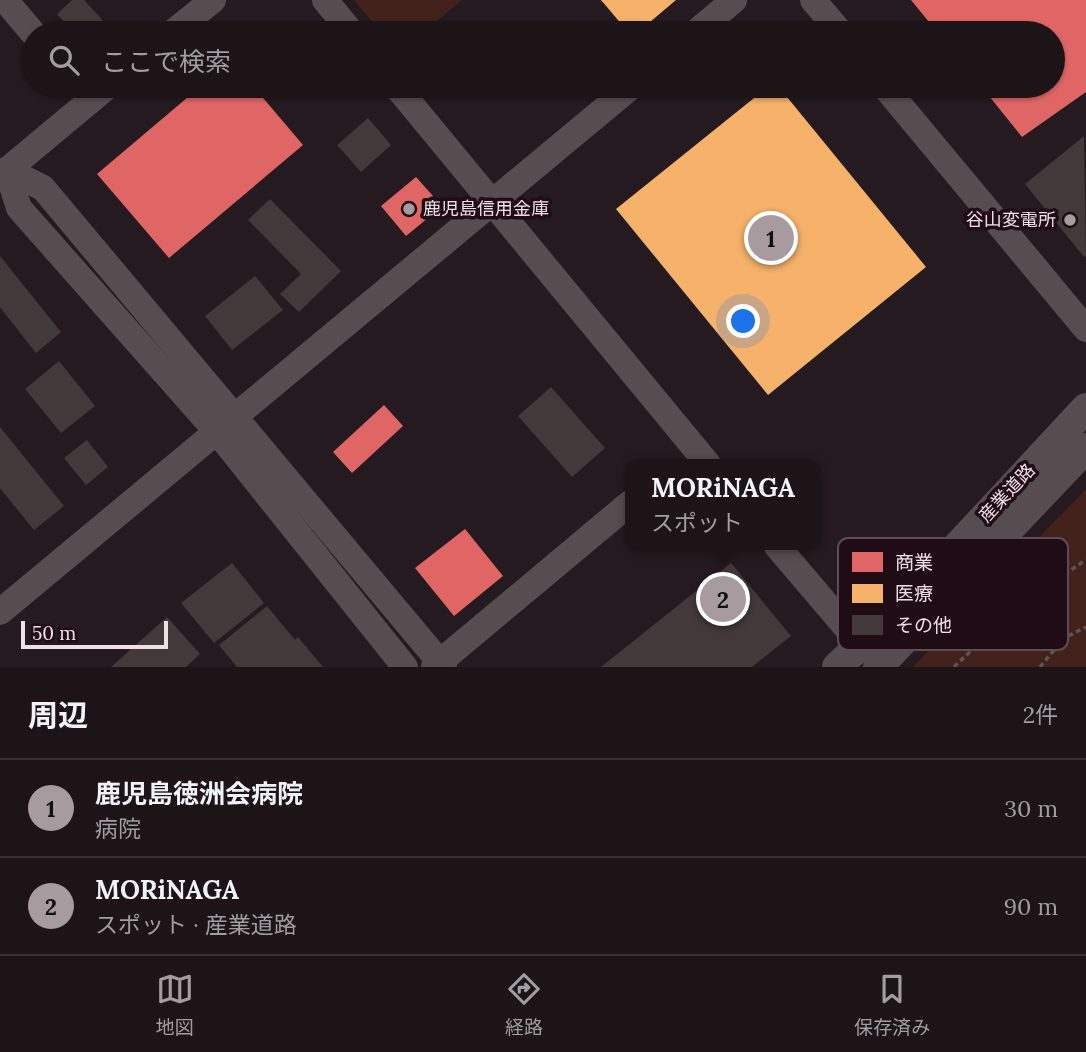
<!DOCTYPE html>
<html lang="ja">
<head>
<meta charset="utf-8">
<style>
  body { margin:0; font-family:Lora,"Noto Sans JP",serif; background:#251d20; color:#f1f3f6 }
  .scale { position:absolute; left:21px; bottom:18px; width:147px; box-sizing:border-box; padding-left:7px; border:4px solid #efe0e6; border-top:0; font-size:19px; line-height:24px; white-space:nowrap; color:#efe0e6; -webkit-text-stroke:5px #200c15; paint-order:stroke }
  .you { position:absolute; left:744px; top:322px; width:24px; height:24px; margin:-18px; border:5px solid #fff; border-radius:50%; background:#1a73e8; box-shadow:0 0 0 10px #1a73e833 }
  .badge { display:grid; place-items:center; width:46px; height:46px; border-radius:50%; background:#a89ba0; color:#111; font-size:23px; font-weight:700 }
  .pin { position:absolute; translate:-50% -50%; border:4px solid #fff; box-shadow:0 2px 7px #0006 }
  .popup { position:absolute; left:625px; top:459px; width:196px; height:91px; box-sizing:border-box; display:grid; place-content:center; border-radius:14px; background:#1c1417; filter:drop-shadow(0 2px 5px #0005); font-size:23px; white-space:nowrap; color:#a09ea1 }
  .popup b { font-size:26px; color:#f1f3f6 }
  .popup::after { content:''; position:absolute; left:50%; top:100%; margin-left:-14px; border:14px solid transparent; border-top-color:#1c1417 }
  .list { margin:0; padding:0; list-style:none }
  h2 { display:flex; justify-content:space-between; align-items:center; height:91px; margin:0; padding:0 28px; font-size:30px }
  h2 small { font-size:23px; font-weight:400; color:#a09ea1 }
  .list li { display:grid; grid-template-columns:46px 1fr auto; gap:21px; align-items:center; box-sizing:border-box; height:98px; padding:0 28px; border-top:2px solid #3a3336 }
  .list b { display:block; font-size:26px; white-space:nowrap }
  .list p { margin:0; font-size:23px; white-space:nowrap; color:#a09ea1 }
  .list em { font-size:23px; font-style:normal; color:#a09ea1 }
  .icon { flex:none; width:38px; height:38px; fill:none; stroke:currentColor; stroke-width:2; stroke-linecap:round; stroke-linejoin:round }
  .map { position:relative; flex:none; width:1086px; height:667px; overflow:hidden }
  .search { position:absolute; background:#1c1417; box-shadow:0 2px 5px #0004; left:21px; right:21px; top:21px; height:77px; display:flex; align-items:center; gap:18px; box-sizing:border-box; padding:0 24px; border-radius:38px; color:#a09ea1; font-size:26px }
  .sheet { height:287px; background:#1c1417 }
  nav { display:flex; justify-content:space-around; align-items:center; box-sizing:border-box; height:98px; border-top:2px solid #3a3336; background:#1c1417; font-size:19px; color:#a09ea1 }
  nav a { display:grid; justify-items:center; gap:4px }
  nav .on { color:#a89ba0 }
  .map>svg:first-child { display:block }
  .green { fill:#42211b }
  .shops { fill:#e06666 }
  .health { fill:#f6b26b }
  .building { fill:#42393b }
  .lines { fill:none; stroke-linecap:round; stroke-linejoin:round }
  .path { stroke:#5c5457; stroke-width:3.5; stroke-dasharray:5 3.5; stroke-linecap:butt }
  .tertiary { stroke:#564d51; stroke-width:26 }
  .secondary { stroke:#564d51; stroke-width:30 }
  .poi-dot { fill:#a89ba0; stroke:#200c15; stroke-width:2.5 }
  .labels { text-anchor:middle; stroke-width:7; stroke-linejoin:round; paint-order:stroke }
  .poi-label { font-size:18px; fill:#efe0e6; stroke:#200c15; text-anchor:start }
  .street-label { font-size:18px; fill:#efe0e6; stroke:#200c15 }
  .key { fill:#200c15; stroke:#5e4c54; stroke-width:2 }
  .key-label { font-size:19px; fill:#efe0e6 }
</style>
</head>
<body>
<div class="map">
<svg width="1086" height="667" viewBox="0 0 1086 667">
  <rect width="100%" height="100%" fill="#251a1f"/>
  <!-- green -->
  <g class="green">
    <polygon points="354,0 462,0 422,33 382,33"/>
    <polygon points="1086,489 1086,667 913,667"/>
  </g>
  <!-- shops -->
  <g class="shops">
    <polygon points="911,0 1086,0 1086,92 1022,137 981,86 1053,86 1053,33 938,33"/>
    <polygon points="201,86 253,86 303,145 169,258 97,174"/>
    <polygon points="416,177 433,196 434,213 406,236 381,206"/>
    <polygon points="384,405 403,426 352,473 333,452"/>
    <polygon points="465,529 503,576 454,616 415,568"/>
  </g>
  <!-- health -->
  <g class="health">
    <polygon points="601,0 676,0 637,33 629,33"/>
    <polygon points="769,86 778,86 926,267 768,395 616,209"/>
  </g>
  <!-- building -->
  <g class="building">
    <polygon points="72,0 84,0 107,25 98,33 75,33 57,14"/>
    <polygon points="368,118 391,145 361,172 337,145"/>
    <polygon points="1084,136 1086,256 1084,257 1025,184"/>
    <polygon points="270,199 341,271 299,312 280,294 301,274 248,220"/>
    <polygon points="0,256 61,332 36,353 0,307"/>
    <polygon points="255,276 283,310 232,350 205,316"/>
    <polygon points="59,361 95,406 61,433 25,389"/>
    <polygon points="551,387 605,448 572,477 518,416"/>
    <polygon points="0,427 64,506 34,530 0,488"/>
    <polygon points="87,440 108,467 86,485 64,458"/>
    <polygon points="232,563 264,603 214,643 181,603"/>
    <polygon points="731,563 791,636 752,667 601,667"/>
    <polygon points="267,606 295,640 298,637 323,667 237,667 219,645"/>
    <polygon points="167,617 200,654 186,667 111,667"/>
  </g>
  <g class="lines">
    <!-- path -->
    <g class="path">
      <path d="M954,667C996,627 1037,591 1086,560"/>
      <polyline points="1040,667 1064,638 1086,627"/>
    </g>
    <!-- tertiary -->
    <g class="tertiary">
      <polyline points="5,0 33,33"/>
      <polyline points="325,0 352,33"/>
      <polyline points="813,0 841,33"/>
      <polyline points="172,33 213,0"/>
      <polyline points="695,33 734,0"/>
      <polyline points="396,86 708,464"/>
      <polyline points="884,86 1086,329"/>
      <polyline points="7,170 43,188 444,667"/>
      <polyline points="7,170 19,208 217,432 405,667"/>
      <polyline points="0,176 108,86"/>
      <polyline points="776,545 862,646"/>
      <polyline points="0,612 632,86"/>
      <polyline points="434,667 630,503"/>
    </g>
    <!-- secondary -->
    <g class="secondary">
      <polyline points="837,667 903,605 1086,408"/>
      <polyline points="878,667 1086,448"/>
    </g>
  </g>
  <!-- markers -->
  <g class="poi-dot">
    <circle cx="409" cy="209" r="7"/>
    <circle cx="1070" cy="220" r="7"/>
  </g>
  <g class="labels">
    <!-- poi labels -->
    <g class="poi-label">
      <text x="423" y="215">鹿児島信用金庫</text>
      <text x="1056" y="226" text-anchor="end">谷山変電所</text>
    </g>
    <!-- street labels -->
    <g class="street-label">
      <text transform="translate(1007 493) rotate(-47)" y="6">産業道路</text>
    </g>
  </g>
  <!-- legend -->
  <rect x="838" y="538" width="230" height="112" rx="10" class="key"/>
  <rect x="852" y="552" width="31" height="20" fill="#e06666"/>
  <rect x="852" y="584" width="31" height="19" fill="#f6b26b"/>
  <rect x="852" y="615" width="31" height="20" fill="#42393b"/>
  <g class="key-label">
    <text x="895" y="569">商業</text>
    <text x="895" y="600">医療</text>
    <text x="895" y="632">その他</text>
  </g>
</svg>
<div class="scale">50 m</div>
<div class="you"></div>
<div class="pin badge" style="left:771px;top:238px">1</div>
<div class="pin badge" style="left:723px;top:599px">2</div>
<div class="popup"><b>MORiNAGA</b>スポット</div>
<div class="search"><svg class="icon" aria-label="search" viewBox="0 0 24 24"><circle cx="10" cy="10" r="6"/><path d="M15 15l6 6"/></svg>ここで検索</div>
</div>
<section class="sheet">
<h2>周辺<small>2件</small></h2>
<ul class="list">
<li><span class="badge">1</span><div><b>鹿児島徳洲会病院</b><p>病院</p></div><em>30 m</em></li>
<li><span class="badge">2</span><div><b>MORiNAGA</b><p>スポット · 産業道路</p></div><em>90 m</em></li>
</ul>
</section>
<nav>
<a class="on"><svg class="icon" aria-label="map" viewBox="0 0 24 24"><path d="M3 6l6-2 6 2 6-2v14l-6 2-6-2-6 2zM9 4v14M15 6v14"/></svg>地図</a>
<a><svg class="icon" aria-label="directions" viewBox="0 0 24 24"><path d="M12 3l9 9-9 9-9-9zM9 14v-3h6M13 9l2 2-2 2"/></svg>経路</a>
<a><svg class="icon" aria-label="saved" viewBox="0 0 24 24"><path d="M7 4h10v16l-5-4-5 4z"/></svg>保存済み</a>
</nav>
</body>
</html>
